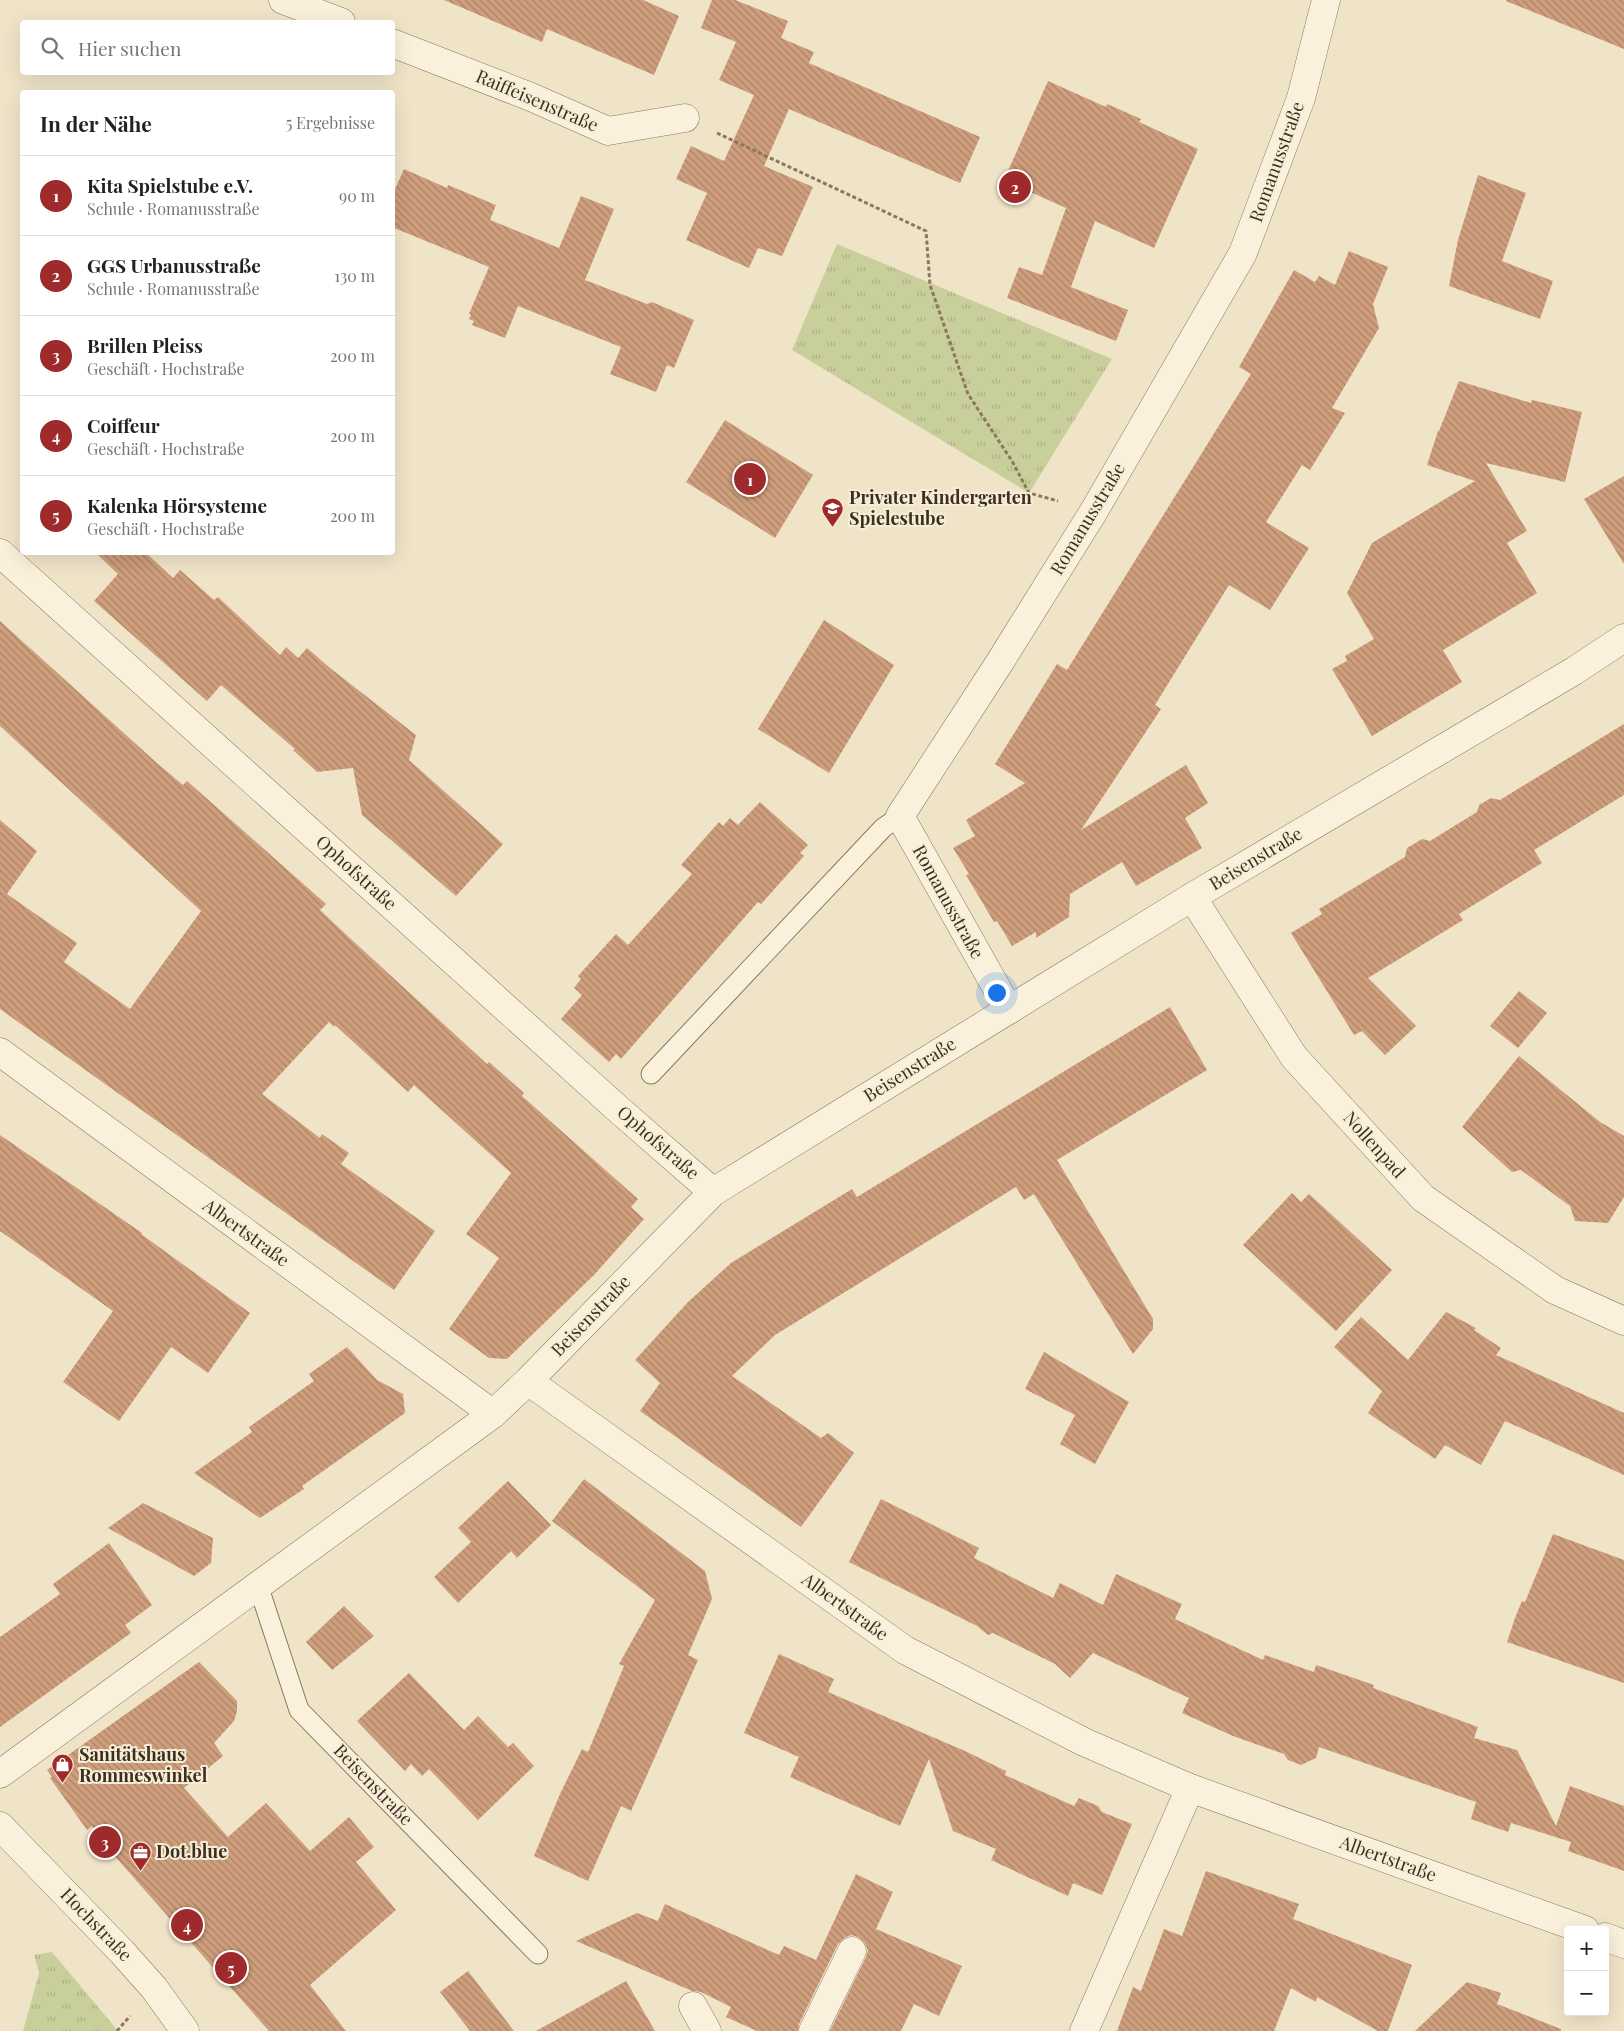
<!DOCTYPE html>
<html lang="de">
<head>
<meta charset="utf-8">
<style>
  body { margin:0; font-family:"Playfair Display",serif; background:#f6f6f6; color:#222 }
  .controls { position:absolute; right:15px; bottom:15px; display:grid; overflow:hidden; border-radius:5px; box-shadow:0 5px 20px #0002 }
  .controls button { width:45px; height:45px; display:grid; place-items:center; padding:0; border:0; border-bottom:1px solid #e0e0e0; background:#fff; color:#222; font:25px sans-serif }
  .you { position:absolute; left:996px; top:992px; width:18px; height:18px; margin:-12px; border:4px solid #fff; border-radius:50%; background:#1a73e8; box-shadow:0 0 0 8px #1a73e833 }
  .badge { display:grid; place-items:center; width:32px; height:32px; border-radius:50%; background:#9e2a2b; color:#fff; font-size:16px; font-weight:700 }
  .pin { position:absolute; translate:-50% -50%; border:2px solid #fff; box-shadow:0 1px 5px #0006 }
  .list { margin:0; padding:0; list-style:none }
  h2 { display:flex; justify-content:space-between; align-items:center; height:65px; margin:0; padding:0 20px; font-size:21px }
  h2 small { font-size:16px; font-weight:400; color:#767676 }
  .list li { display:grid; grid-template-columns:32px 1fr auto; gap:15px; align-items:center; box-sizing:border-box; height:80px; padding:0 20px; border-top:1px solid #e0e0e0 }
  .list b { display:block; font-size:19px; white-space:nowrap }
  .list p { margin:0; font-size:16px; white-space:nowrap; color:#767676 }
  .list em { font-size:16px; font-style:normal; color:#767676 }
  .icon { flex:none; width:28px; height:28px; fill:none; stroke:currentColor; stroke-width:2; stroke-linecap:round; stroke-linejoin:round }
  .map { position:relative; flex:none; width:1624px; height:2031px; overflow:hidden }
  .search { position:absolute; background:#fff; box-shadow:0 5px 20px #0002; left:20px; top:20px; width:375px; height:55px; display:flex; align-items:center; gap:12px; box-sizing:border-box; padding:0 18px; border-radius:5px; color:#767676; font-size:19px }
  .panel { position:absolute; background:#fff; box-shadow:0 5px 20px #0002; left:20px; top:90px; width:375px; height:465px; border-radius:5px }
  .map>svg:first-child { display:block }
  .grass { fill:url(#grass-tufts) }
  .building { fill:url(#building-back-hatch) }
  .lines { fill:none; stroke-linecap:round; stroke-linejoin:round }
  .lane-casing { stroke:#8d765c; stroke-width:21 }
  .street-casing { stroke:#8d765c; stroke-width:29 }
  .path { stroke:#8d765c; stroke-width:3; stroke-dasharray:4 2.5; stroke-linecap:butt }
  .lane { stroke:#faf1dc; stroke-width:19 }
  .street { stroke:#faf1dc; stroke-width:28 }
  .labels { text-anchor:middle; stroke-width:4; stroke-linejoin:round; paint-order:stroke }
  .street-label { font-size:18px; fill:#3d2e20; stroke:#f7eed8 }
  .poi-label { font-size:18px; font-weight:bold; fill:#3d2e20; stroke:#f7eed8; text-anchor:start }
</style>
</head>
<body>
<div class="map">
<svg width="1624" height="2031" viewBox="0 0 1624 2031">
  <defs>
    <pattern id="grass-tufts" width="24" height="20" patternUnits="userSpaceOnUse" patternTransform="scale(1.25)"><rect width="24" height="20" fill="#c9cf9b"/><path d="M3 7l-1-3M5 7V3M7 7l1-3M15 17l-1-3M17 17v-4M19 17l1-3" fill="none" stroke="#aeb285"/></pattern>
    <pattern id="building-back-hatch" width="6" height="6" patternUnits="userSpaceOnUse" patternTransform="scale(1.25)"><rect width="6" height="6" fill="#cf9f7d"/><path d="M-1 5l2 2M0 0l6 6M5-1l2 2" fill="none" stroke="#a98266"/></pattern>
  </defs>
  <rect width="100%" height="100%" fill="#f0e4c8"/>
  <!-- grass -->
  <g class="grass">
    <polygon points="837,244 1112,359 1029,493 792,350"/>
    <polygon points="52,1952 118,2031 23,2031 39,1973 34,1955"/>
  </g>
  <!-- building -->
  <g class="building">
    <polygon points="444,0 643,0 679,16 654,75 547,29 542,42"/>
    <polygon points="712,0 735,0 788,21 781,38 814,52 809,63 980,137 960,183 789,109 764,166 813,187 782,256 758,248 749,268 686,240 707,193 676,179 691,146 724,161 754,95 719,80 736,42 701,28"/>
    <polygon points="1507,0 1624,0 1624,49 1506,1"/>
    <polygon points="1048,81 1106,107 1107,104 1141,119 1139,122 1198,149 1154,248 1095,221 1071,287 1128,310 1116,341 1007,298 1019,267 1042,275 1066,208 1004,180"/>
    <polygon points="404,169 447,188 448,185 496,205 490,220 559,248 581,196 614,209 585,280 647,304 652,302 694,320 674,368 667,365 656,392 610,374 621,347 518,306 505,338 472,325 474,321 469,319 471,314 469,314 489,267 392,227 392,196"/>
    <polygon points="1478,175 1526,193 1502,261 1553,281 1540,319 1449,286 1458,240"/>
    <polygon points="1349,251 1388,267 1373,304 1379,328 1332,408 1345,413 1310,470 1302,465 1266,522 1309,548 1270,610 1229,585 1155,705 1161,709 1081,830 1186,765 1208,803 1185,818 1202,848 1136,886 1122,862 1070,894 1069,917 1036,938 1036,932 1012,946 997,921 994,922 966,875 969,874 953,848 975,836 966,820 1025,783 995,764 1057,664 1067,670 1251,374 1239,367 1294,270 1315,282 1319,276 1335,285"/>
    <polygon points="1459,381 1531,403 1532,400 1582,412 1565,482 1486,463 1527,531 1507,543 1537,593 1443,650 1462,682 1372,736 1332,669 1347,661 1345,656 1374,639 1347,593 1372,543 1475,481 1427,465 1438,431 1439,431"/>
    <polygon points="725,420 813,475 775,538 686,482"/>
    <polygon points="1624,476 1624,564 1584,499"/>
    <polygon points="95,552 145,552 173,578 180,570 214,600 218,597 280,655 286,647 298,658 307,648 330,668 416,735 409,760 503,844 456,896 362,815 353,768 317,772 293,750 295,749 221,685 207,701 94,601 118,574"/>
    <polygon points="824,620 894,665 829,773 758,729"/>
    <polygon points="0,621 158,764 183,785 187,781 326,904 320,910 352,940 487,1064 489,1062 524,1093 522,1096 638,1199 631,1207 644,1219 594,1275 507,1359 489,1358 449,1329 499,1258 466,1234 511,1173 414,1085 408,1092 335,1025 334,1027 329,1022 262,1094 320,1138 322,1134 349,1153 341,1164 435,1231 394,1290 0,1009 0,820 37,851 7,894 77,943 64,962 130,1009 201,911 0,726"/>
    <polygon points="1624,724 1624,795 1534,850 1542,863 1459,914 1463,920 1368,978 1416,1026 1385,1055 1362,1031 1354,1035 1291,933 1322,914 1319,909 1405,857 1407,848 1422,839 1430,841 1477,812 1479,805 1491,798 1500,800"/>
    <polygon points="760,802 808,845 800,853 804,856 761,904 758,902 621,1059 616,1054 609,1062 561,1019 582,995 574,988 581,979 578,976 616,934 628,945 692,874 681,865 719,822 723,826 730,818 738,825"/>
    <polygon points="1519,991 1547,1013 1518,1048 1490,1026"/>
    <polygon points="1170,1007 1207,1070 1057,1160 1153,1319 1153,1329 1133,1354 1034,1194 1024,1200 1016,1187 775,1335 732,1376 821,1438 828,1433 854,1453 801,1527 640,1411 660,1383 635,1360 688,1302 731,1263 852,1189 857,1197"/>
    <polygon points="1519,1056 1600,1122 1624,1136 1624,1197 1608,1223 1575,1221 1570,1206 1521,1170 1512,1172 1462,1127"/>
    <polygon points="0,1135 142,1233 141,1234 250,1313 208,1373 171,1347 119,1421 63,1382 113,1311 0,1231"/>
    <polygon points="1292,1193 1301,1202 1309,1194 1392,1270 1336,1331 1243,1245"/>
    <polygon points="1446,1312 1476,1328 1474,1330 1501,1348 1496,1355 1624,1413 1624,1475 1505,1421 1481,1465 1445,1445 1435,1459 1368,1413 1382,1391 1334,1347 1361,1317 1408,1360"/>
    <polygon points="347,1347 377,1380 403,1394 405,1413 302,1486 304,1489 260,1518 194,1473 252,1432 249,1427 314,1381 309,1374"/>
    <polygon points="1044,1352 1129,1402 1095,1464 1060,1444 1075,1415 1025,1389"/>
    <polygon points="584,1479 705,1571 712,1599 688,1655 698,1660 631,1811 621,1806 588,1881 534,1856 560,1794 582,1749 588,1752 624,1666 619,1664 655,1600 552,1521"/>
    <polygon points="508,1481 551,1525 517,1558 511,1551 458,1603 434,1577 471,1542 458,1528"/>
    <polygon points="881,1499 979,1548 974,1558 1053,1598 1060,1583 1103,1605 1116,1574 1182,1604 1175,1619 1263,1660 1265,1655 1314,1672 1316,1665 1374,1685 1373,1688 1478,1727 1474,1738 1517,1750 1556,1826 1570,1786 1624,1806 1624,1871 1568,1851 1571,1842 1511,1823 1508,1832 1471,1819 1476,1802 1319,1747 1316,1758 1301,1765 1288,1760 1284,1754 1233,1736 1182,1713 1189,1698 1093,1653 1070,1678 1055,1664 993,1633 988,1635 977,1626 849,1562"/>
    <polygon points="143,1503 213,1538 211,1563 194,1576 108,1528"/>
    <polygon points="1553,1534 1624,1560 1624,1683 1507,1642 1515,1618 1522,1601 1525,1602"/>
    <polygon points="109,1543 152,1605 125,1625 131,1633 0,1727 0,1637 60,1594 53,1584"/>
    <polygon points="344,1606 374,1636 332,1670 306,1642"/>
    <polygon points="779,1654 834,1679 828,1692 965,1751 1006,1771 1005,1775 1074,1806 1079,1798 1098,1806 1102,1812 1132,1824 1102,1895 1073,1883 1068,1896 991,1860 996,1849 953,1831 929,1759 900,1826 790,1777 799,1757 744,1733"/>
    <polygon points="199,1662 237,1701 237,1711 234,1721 214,1743 223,1756 184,1788 228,1837 266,1803 310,1851 349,1817 374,1847 356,1862 396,1910 310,1985 346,2031 269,2031 105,1845 92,1826 87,1830 50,1778 52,1777 47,1770"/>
    <polygon points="409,1673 464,1730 478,1716 508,1747 513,1743 534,1766 478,1820 429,1769 422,1776 411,1764 405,1771 357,1721"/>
    <polygon points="1206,1871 1299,1904 1293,1919 1412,1965 1388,2031 1378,2031 1317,1997 1316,2002 1291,1988 1274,2031 1117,2031 1133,1987 1141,1991 1164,1929 1182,1936"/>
    <polygon points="856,1874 893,1892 876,1929 962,1966 939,2016 914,2004 901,2031 830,2031 866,1957 868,1950 865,1943 858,1937 851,1935 844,1938 838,1944 799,2024 798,2031 757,2031 726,2017 731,2007 701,1992 692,1991 576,1941 637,1913 658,1921 665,1904 779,1955 784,1946 816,1960"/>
    <polygon points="468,1971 514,2031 470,2031 440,1992"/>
    <polygon points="626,1981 655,2031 536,2031"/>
    <polygon points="1467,1982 1501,1993 1497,2004 1561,2029 1561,2031 1415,2031"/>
  </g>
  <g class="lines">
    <defs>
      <g id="lane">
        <polyline points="651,1074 883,828 900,816"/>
        <polyline points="258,1585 299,1710 538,1954"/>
      </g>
      <g id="street">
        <polyline points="283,0 341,22"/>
        <polyline points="392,43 531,97 608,131 685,118"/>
        <polyline points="0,553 618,1109 713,1192"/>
        <polyline points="1192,897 1294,1057 1423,1198 1555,1290 1624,1321"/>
        <polyline points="1009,1010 900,816 998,665 1094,511 1243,253 1301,98 1326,0"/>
        <polyline points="0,1052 493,1414"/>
        <polyline points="528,1381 905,1650 1084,1742 1190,1788 1585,1930"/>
        <polyline points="0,1774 493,1414 528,1381 713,1192 1192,897 1574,671 1624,638"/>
        <polyline points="0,1826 122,1952 154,1988 185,2031"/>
        <polyline points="1605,1937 1624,1944"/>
        <polyline points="693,2006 707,2031"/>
        <polyline points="813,2031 852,1951"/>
        <polyline points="1084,2031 1190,1788"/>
      </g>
    </defs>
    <!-- lane casing -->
    <use href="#lane" class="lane-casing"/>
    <!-- street casing -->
    <use href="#street" class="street-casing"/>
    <!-- path -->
    <g class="path">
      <polyline points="717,133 926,231 930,285 968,394 1012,461 1029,493 1058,501"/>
      <polyline points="117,2031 130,2016"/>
    </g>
    <!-- lane -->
    <use href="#lane" class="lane"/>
    <!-- street -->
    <use href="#street" class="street"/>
  </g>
  <!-- icons -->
  <defs>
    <symbol id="school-pin" viewBox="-11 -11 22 30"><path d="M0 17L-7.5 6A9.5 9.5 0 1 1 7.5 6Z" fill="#9e2a2b" stroke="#f7eed8"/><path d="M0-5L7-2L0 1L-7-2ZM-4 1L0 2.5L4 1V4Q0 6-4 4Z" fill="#fff"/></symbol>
    <symbol id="shop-pin" viewBox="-11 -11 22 30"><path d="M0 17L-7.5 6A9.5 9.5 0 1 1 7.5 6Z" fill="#9e2a2b" stroke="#f7eed8"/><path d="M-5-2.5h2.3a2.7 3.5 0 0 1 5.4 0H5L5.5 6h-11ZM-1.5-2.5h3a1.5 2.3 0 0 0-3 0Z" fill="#fff"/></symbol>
    <symbol id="office-pin" viewBox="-11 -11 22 30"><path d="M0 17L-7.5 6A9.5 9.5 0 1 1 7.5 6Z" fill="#9e2a2b" stroke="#f7eed8"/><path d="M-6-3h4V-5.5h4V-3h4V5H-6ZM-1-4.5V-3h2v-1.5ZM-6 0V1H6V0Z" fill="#fff"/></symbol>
  </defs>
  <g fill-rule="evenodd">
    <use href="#school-pin" x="820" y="496" width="25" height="34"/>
    <use href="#shop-pin" x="50" y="1752" width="25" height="34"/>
    <use href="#office-pin" x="128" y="1840" width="25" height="34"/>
  </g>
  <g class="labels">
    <!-- street labels -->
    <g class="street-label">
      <text transform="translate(537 101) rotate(23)" y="6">Raiffeisenstraße</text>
      <text transform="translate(1277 162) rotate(-70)" y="6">Romanusstraße</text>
      <text transform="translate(1088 519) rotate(-59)" y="6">Romanusstraße</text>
      <text transform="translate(1256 859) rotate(-31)" y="6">Beisenstraße</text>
      <text transform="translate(356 873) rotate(42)" y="6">Ophofstraße</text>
      <text transform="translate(948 902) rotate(61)" y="6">Romanusstraße</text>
      <text transform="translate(910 1070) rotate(-32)" y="6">Beisenstraße</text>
      <text transform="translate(658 1143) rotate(41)" y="6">Ophofstraße</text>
      <text transform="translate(1374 1145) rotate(48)" y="6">Nollenpad</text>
      <text transform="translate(246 1233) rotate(36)" y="6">Albertstraße</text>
      <text transform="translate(591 1316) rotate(-46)" y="6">Beisenstraße</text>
      <text transform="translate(845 1607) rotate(36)" y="6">Albertstraße</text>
      <text transform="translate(373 1785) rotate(46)" y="6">Beisenstraße</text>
      <text transform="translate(1388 1859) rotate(20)" y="6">Albertstraße</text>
      <text transform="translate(96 1925) rotate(46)" y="6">Hochstraße</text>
    </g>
    <!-- poi labels -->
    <g class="poi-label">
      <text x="849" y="504">Privater Kindergarten<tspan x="849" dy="21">Spielestube</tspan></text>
      <text x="79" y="1761">Sanitätshaus<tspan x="79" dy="21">Rommeswinkel</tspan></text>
      <text x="156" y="1858">Dot.blue</text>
    </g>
  </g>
</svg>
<div class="controls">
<button>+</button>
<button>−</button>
</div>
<div class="you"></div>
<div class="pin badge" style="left:750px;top:479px">1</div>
<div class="pin badge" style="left:1015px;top:187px">2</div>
<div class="pin badge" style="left:105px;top:1842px">3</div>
<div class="pin badge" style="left:187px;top:1925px">4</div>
<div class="pin badge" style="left:231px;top:1968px">5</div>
<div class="search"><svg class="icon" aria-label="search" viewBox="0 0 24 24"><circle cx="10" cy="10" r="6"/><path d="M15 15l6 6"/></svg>Hier suchen</div>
<section class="panel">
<h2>In der Nähe<small>5 Ergebnisse</small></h2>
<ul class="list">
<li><span class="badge">1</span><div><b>Kita Spielstube e.V.</b><p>Schule · Romanusstraße</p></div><em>90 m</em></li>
<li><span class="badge">2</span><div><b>GGS Urbanusstraße</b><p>Schule · Romanusstraße</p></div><em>130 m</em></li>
<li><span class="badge">3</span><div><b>Brillen Pleiss</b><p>Geschäft · Hochstraße</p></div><em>200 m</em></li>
<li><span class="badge">4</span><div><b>Coiffeur</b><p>Geschäft · Hochstraße</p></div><em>200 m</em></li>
<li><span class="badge">5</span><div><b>Kalenka Hörsysteme</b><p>Geschäft · Hochstraße</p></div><em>200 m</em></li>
</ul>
</section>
</div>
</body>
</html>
